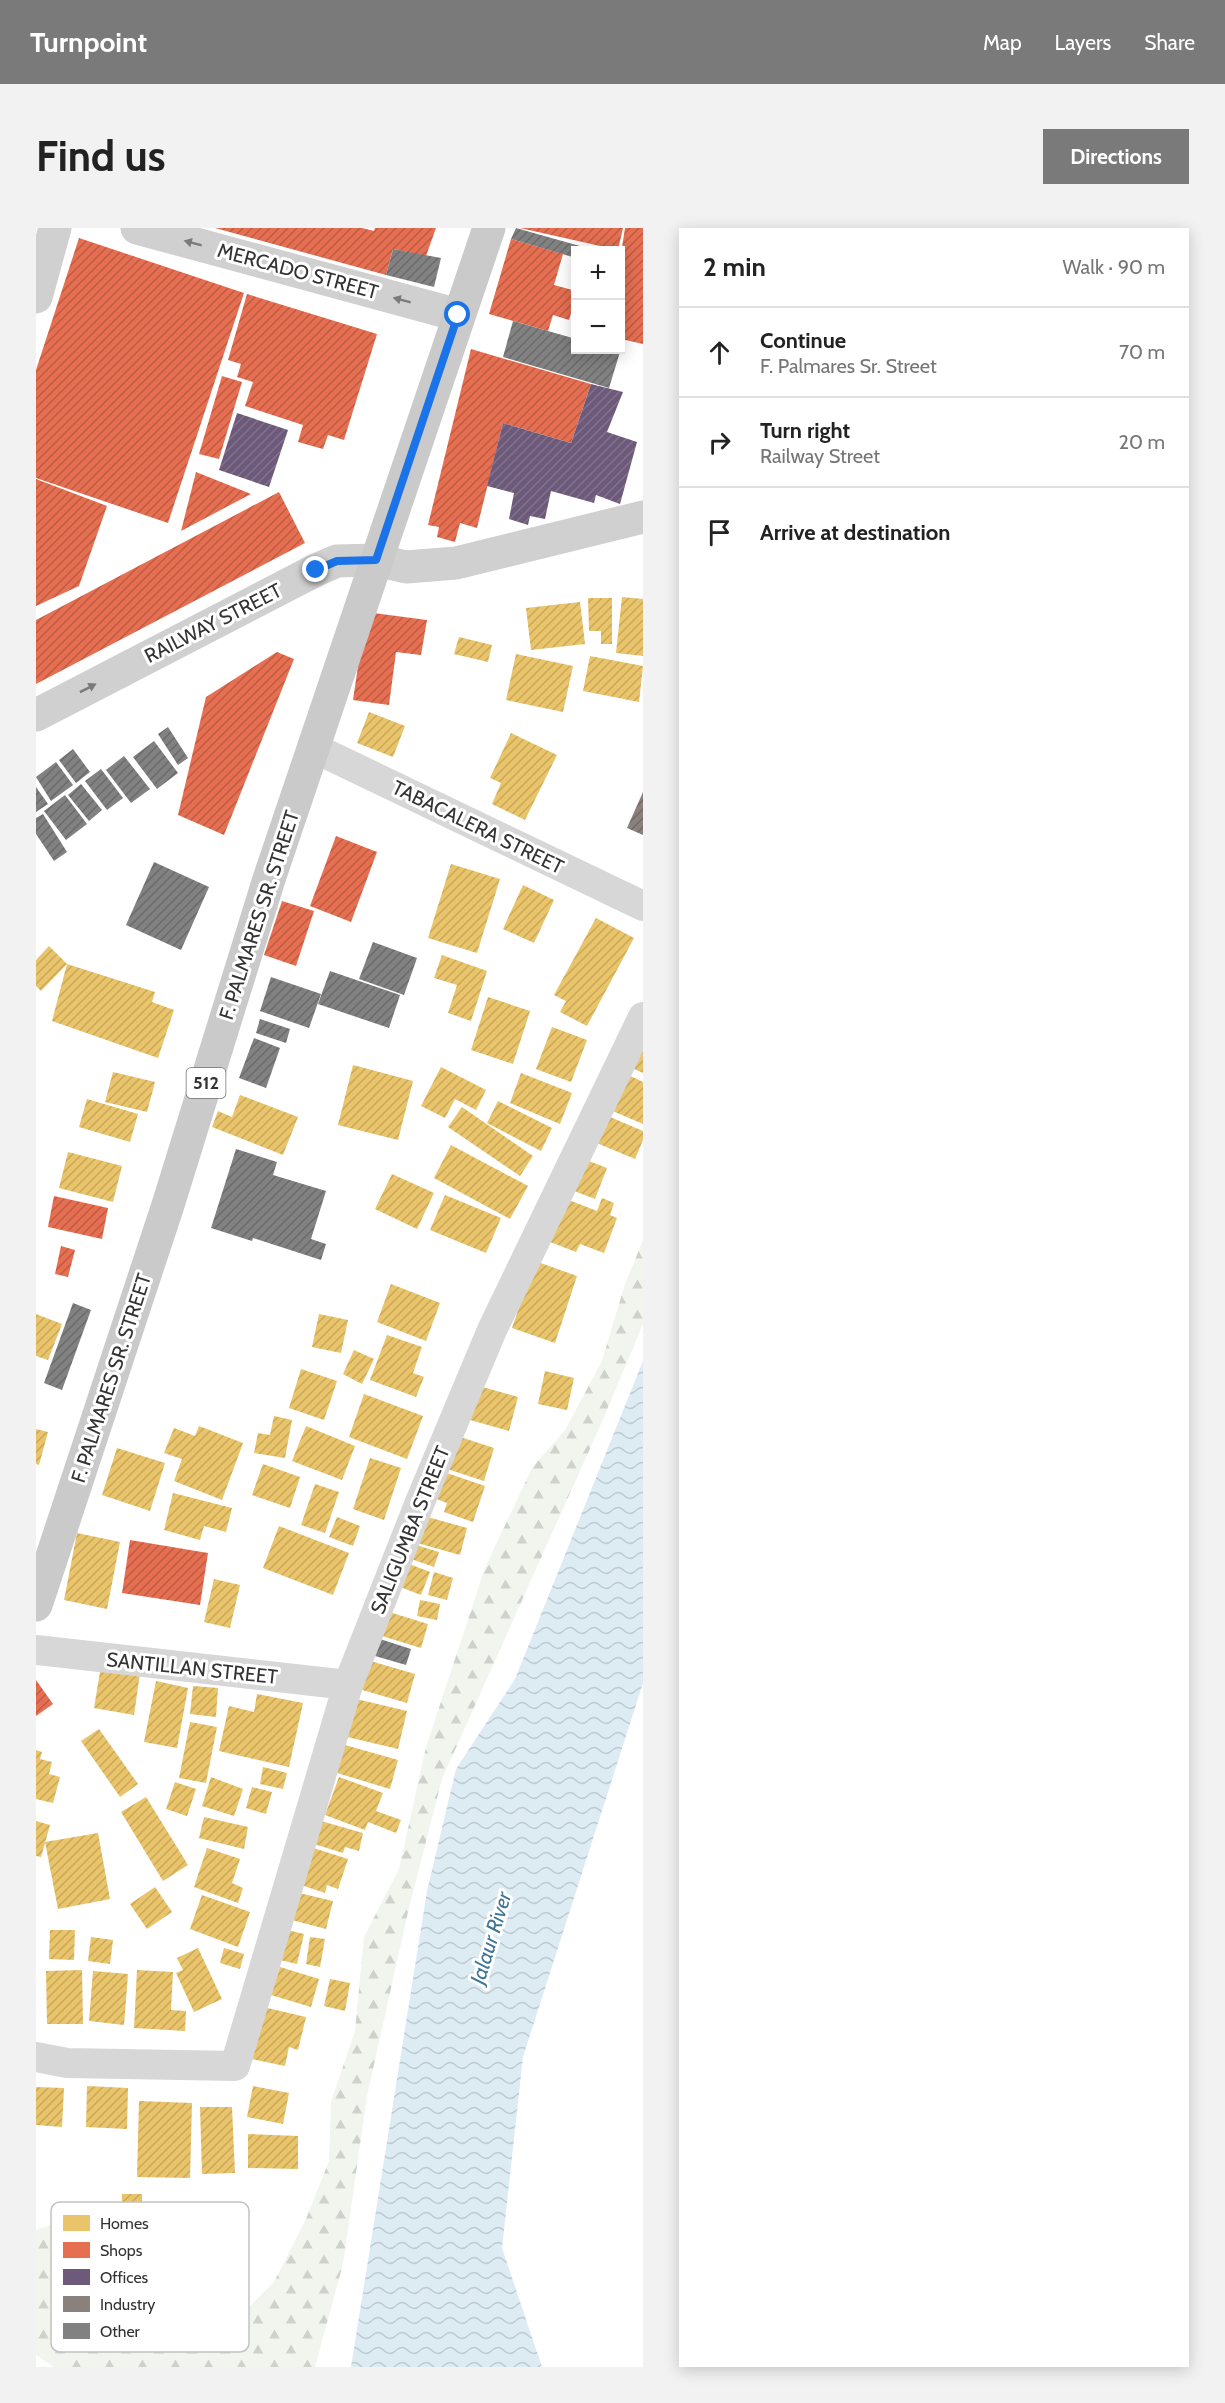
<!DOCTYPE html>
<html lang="en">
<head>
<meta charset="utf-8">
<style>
  body { margin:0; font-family:Cabin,sans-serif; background:#f2f2f2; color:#222 }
  .controls { position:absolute; right:18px; top:18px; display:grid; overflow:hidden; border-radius:0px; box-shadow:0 3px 15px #0003 }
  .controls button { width:54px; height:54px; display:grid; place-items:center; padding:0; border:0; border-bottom:2px solid #e0e0e0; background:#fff; color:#222; font:30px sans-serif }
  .stop { position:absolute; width:18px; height:18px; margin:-14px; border:4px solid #1a73e8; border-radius:50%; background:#fff }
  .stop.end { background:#1a73e8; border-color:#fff; box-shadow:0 2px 6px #0008 }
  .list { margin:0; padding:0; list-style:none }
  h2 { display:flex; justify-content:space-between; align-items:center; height:78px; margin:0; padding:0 24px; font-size:26px }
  h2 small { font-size:20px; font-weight:400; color:#767676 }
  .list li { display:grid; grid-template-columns:39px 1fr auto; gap:18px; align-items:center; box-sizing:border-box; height:90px; padding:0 24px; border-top:2px solid #e0e0e0 }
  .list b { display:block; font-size:22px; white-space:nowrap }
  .list p { margin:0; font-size:20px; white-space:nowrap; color:#767676 }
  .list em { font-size:20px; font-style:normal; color:#767676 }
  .icon { flex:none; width:33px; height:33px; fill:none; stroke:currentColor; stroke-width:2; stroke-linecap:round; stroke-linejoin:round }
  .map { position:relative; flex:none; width:607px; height:2139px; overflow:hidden; border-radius:0px }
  header { display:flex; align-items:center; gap:36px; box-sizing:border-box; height:84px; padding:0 30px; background:#7a7a7a; color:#fff }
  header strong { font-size:28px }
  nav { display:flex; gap:33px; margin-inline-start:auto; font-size:21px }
  .intro { display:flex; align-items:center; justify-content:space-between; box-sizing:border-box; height:144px; padding:0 36px }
  h1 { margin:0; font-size:42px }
  .button { padding:15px 27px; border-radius:0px; background:#7a7a7a; color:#fff; font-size:21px; font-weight:700 }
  main { display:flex; gap:36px; padding:0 36px }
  aside { flex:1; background:#fff; border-radius:0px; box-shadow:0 3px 15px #0003 }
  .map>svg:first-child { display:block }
  .forest { fill:url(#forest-firs) }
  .water { fill:url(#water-waves) }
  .homes { fill:url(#homes-hatch) }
  .shops { fill:url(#shops-hatch) }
  .offices { fill:url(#offices-hatch) }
  .industry { fill:url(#industry-hatch) }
  .building { fill:url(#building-hatch) }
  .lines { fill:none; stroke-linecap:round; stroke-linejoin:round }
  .street { stroke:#d7d7d7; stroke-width:30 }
  .secondary { stroke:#d0d0d0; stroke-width:33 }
  .primary { stroke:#cacaca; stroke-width:33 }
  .oneway { fill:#7a7a7a }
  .route { stroke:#1a73e8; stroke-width:8 }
  .labels { text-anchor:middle; stroke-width:6; stroke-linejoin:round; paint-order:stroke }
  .shield { fill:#fff; stroke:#707070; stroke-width:1.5 }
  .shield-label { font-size:18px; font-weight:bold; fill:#333 }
  .street-label { font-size:20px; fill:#333; stroke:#fff }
  .water-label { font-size:21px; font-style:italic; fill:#3f7597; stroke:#fff }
  .key { fill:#fff; stroke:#c2c2c2; stroke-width:1.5 }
  .key-label { font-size:16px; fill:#333 }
</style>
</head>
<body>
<header>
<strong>Turnpoint</strong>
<nav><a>Map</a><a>Layers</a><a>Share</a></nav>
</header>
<div class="intro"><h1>Find us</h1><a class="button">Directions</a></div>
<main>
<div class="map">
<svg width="607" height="2139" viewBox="0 0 607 2139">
  <defs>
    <pattern id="forest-firs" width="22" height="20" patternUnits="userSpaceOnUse" patternTransform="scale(1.5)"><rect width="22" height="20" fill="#f1f5ed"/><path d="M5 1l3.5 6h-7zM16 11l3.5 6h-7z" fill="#cfd2cc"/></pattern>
    <pattern id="water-waves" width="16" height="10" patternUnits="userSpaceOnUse" patternTransform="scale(1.5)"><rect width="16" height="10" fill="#ddebf3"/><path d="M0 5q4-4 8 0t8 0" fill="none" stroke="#becad1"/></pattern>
    <pattern id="homes-hatch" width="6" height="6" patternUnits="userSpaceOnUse" patternTransform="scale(1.5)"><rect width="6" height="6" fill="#e9c46a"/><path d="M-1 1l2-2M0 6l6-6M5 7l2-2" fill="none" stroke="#c8a95c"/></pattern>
    <pattern id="shops-hatch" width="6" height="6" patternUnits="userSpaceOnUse" patternTransform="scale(1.5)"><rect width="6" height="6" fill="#e76f51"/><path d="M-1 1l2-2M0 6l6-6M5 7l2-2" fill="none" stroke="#bc5c44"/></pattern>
    <pattern id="offices-hatch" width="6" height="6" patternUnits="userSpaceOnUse" patternTransform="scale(1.5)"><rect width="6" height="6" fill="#6d597a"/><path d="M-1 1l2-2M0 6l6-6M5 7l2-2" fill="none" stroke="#82738c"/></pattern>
    <pattern id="industry-hatch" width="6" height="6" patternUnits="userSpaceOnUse" patternTransform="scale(1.5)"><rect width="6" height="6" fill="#8a817c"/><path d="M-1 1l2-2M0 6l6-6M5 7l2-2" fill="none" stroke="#716a66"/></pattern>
    <pattern id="building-hatch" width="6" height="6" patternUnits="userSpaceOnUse" patternTransform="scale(1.5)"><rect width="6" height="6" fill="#818181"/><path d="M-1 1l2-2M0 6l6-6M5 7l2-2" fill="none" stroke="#6a6a6a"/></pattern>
  </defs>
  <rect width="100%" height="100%" fill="#fff"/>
  <!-- forest -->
  <polygon class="forest" points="607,1012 607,1096 565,1196 406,1551 372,1684 331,1868 307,2036 279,2139 18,2139 0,2127 0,2002 32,1991 40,2045 69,2077 190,2102 238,2054 270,1991 293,1933 295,1874 319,1803 328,1709 363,1641 390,1519 449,1340 496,1240 529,1202 566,1133 589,1056"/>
  <!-- water -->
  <polygon class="water" points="607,1133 607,1455 487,1829 466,2020 506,2139 315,2139 391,1663 420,1541 479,1451"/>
  <!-- homes -->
  <g class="homes">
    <polygon points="586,369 607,371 607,428 580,425"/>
    <polygon points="552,370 576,370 576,416 565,416 565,403 553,403"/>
    <polygon points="544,374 549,416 495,422 490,380"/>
    <polygon points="423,409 456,417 452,434 418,426"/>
    <polygon points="480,426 537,438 527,484 470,472"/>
    <polygon points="554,428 607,438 603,474 547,463"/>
    <polygon points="333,484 369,498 357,529 321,515"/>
    <polygon points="475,505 521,527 489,592 456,576 465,555 454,550"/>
    <polygon points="415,636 464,651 441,725 392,710"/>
    <polygon points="487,657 518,672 498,715 467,701"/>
    <polygon points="560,690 598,710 551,798 524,784 530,773 518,767"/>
    <polygon points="13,718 31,736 5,763 0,758 0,732"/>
    <polygon points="406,727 451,743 435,793 412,785 421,757 398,750"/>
    <polygon points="31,736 119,764 116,774 138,782 122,830 16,793"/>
    <polygon points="452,769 494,783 477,836 435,822"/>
    <polygon points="516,799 551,812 535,854 500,841"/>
    <polygon points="607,814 607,845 596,840"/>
    <polygon points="317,837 377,853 362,912 302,897"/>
    <polygon points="405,839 450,862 440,882 419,871 409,890 385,878"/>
    <polygon points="77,844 119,854 111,884 69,874"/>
    <polygon points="485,845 536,865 524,896 474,875"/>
    <polygon points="588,845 607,854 607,896 572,881"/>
    <polygon points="204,867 262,889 247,927 176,899 182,883 196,889"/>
    <polygon points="51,871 102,886 94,914 43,899"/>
    <polygon points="462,873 516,900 505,923 451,895"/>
    <polygon points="426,879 497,928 484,948 412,899"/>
    <polygon points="567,886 607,903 607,912 599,931 556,913"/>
    <polygon points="415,917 492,958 474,991 398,950"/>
    <polygon points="32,924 86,938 77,974 23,960"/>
    <polygon points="545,930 571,940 559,971 533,961"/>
    <polygon points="356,946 398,965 381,1001 339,981"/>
    <polygon points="409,967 465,990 450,1025 394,1002"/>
    <polygon points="525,969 561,983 566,970 578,975 574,987 581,990 568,1025 544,1016 540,1024 509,1012"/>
    <polygon points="499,1033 541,1048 519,1115 476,1100"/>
    <polygon points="355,1056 404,1075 390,1113 341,1094"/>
    <polygon points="0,1086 26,1096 12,1132 0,1128"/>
    <polygon points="283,1086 312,1092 305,1125 276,1119"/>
    <polygon points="351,1107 386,1119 377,1145 388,1149 380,1169 334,1152"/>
    <polygon points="318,1122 338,1131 326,1156 307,1146"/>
    <polygon points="265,1141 301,1153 288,1192 253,1180"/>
    <polygon points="509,1143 538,1150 531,1182 502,1176"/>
    <polygon points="436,1156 482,1169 473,1203 427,1190"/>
    <polygon points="328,1166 387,1188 371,1231 313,1209"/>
    <polygon points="238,1188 256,1192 249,1230 218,1225 222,1205 234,1207"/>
    <polygon points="163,1198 207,1215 186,1272 138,1253 146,1231 128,1225 138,1200 159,1208"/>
    <polygon points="270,1198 319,1218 306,1252 256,1233"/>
    <polygon points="0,1201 12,1204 3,1237 0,1236"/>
    <polygon points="415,1206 458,1220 448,1253 405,1239"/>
    <polygon points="81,1220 129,1235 114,1283 66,1267"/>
    <polygon points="334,1230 365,1240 348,1292 317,1281"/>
    <polygon points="227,1236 264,1249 254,1280 216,1267"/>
    <polygon points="402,1242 449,1258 437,1294 408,1284 411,1275 393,1268"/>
    <polygon points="279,1256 303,1264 289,1305 265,1297"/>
    <polygon points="137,1265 196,1280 190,1304 168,1298 164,1312 128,1302"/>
    <polygon points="381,1286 431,1300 424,1327 374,1313"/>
    <polygon points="301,1289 324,1298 317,1318 293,1309"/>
    <polygon points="243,1298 313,1325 297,1367 227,1340"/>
    <polygon points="41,1305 84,1314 71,1381 28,1372"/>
    <polygon points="380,1317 403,1324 398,1339 375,1331"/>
    <polygon points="368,1334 394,1344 385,1367 359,1357"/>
    <polygon points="398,1344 417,1350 411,1372 392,1367"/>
    <polygon points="178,1351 204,1357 194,1400 168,1394"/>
    <polygon points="384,1372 404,1376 401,1392 381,1388"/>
    <polygon points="353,1384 392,1396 385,1420 346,1408"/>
    <polygon points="331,1432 379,1446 371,1475 323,1461"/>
    <polygon points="65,1438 104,1445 98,1487 58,1480"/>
    <polygon points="120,1453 152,1460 141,1520 108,1514"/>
    <polygon points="157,1458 182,1460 180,1489 154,1486"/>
    <polygon points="221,1466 267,1475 253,1539 183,1523 193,1478 218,1484"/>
    <polygon points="316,1470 371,1483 362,1521 307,1508"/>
    <polygon points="154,1494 181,1499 170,1555 143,1550"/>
    <polygon points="63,1501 102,1556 84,1569 45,1513"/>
    <polygon points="309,1517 362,1532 354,1561 301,1545"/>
    <polygon points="0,1522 6,1524 4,1531 16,1534 13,1546 24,1549 17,1575 0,1571"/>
    <polygon points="227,1539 251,1545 247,1561 224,1556"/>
    <polygon points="175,1549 207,1561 198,1588 166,1578"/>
    <polygon points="303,1549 347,1565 340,1583 365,1592 360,1605 332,1594 329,1602 289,1587"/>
    <polygon points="139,1554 160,1561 151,1588 130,1581"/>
    <polygon points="216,1559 236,1564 230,1586 210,1580"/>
    <polygon points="110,1569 152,1637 127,1653 85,1584"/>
    <polygon points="168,1589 212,1599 208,1621 163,1610"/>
    <polygon points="0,1593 14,1597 5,1629 0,1628"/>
    <polygon points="285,1593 327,1605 323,1623 309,1619 307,1625 278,1616"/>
    <polygon points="62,1605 74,1671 22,1681 9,1614"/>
    <polygon points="271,1618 312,1631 302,1661 291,1657 289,1665 259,1655"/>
    <polygon points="171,1620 204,1631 196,1655 207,1660 202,1675 158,1659"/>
    <polygon points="119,1659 136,1684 111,1701 94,1676"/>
    <polygon points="259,1664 297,1673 290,1701 252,1691"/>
    <polygon points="166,1667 214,1684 202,1719 154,1701"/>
    <polygon points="14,1702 39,1702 38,1732 13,1731"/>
    <polygon points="251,1702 268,1706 261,1736 244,1732"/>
    <polygon points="55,1709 77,1712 74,1736 52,1733"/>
    <polygon points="274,1709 289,1711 284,1739 270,1736"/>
    <polygon points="162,1720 186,1771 158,1784 140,1745 147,1742 141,1730"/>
    <polygon points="188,1720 208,1726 204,1741 184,1735"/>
    <polygon points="244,1739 283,1751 275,1779 235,1767"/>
    <polygon points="46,1742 47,1796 11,1796 10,1743"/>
    <polygon points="101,1742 137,1744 135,1782 150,1783 149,1803 98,1800"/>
    <polygon points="57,1743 92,1746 88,1797 53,1793"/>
    <polygon points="294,1751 314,1755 309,1783 288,1778"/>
    <polygon points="227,1779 270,1789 262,1822 253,1819 249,1838 216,1831"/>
    <polygon points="51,1858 92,1860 91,1901 50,1899"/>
    <polygon points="217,1858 253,1865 247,1896 211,1889"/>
    <polygon points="0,1859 28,1860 26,1899 0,1897"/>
    <polygon points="103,1873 156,1875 154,1950 101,1949"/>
    <polygon points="164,1879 196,1879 199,1945 166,1946"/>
    <polygon points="212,1906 262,1908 262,1941 212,1940"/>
    <rect x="86" y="1966" width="20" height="30"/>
  </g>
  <!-- shops -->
  <g class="shops">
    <polygon points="179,0 326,0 338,3 339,0 400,0 390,28 357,21 350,47"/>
    <polygon points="484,0 587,0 582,22"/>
    <polygon points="589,0 607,0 607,116 585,111 585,26"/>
    <polygon points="43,10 208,65 132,295 0,250 0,142"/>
    <polygon points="475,11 527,26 518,57 540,63 540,68 533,92 517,87 512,103 453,86"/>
    <polygon points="211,66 341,106 308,212 292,207 287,221 262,214 267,197 209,178 217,154 201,149 205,136 192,132"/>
    <polygon points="435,121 555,156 535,215 467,195 441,300 424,295 419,314 401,309 403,299 392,297"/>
    <polygon points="186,148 206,154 183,231 163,226"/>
    <polygon points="160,244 215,266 145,303"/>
    <polygon points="0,251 71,278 43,358 0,378"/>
    <polygon points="243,264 269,315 0,456 0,392"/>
    <polygon points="330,384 391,392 385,427 360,424 353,477 317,472"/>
    <polygon points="241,424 258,431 188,607 142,587 170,469"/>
    <polygon points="300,608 341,624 315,694 274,678"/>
    <polygon points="246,673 278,683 260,738 228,727"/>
    <polygon points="18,968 72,980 66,1011 12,999"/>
    <polygon points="25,1018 39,1022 32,1049 19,1046"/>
    <polygon points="94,1312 172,1325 164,1377 86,1365"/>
    <polygon points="0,1452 17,1476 0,1488"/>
  </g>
  <!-- offices -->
  <g class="offices">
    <polygon points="555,156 587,164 571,204 601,214 584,276 560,267 558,275 515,263 509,291 494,288 492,297 473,291 478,265 451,258 467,195 535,215"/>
    <polygon points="201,185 252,202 233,259 183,242"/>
  </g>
  <!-- industry -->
  <polygon class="industry" points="607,564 607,607 591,600"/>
  <!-- building -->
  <g class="building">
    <polygon points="480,0 558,22 540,22 540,30 475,11"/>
    <polygon points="357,21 405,30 398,59 350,47"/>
    <polygon points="477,93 540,111 540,122 574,122 584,124 573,160 467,129"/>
    <polygon points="132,499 152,530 142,537 122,506"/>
    <polygon points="118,513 142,545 121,561 97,529"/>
    <polygon points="37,521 54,544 40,555 23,532"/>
    <polygon points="88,528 114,561 95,575 70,542"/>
    <polygon points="20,534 37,557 15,573 0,549"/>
    <polygon points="65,541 87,570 71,582 49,553"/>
    <polygon points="45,556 66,582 53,593 32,567"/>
    <polygon points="0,559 12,576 0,584"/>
    <polygon points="29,567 51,596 30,612 8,583"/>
    <polygon points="7,586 31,624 18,633 0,606 0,590"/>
    <polygon points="118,634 173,659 145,722 90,697"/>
    <polygon points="337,714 381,730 368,767 323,751"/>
    <polygon points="294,743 364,767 353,800 282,776"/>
    <polygon points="235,749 285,766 273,800 224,783"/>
    <polygon points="224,791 254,801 250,815 220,805"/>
    <polygon points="218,810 244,820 230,860 203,850"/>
    <polygon points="200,921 241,934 237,947 290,963 275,1011 290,1016 285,1032 217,1010 216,1013 175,1000"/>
    <polygon points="37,1075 55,1082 26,1162 8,1155"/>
    <polygon points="344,1411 375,1421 370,1437 339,1428"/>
  </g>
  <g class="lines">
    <!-- street -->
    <g class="street">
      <polyline points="278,520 607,678"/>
      <polyline points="0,1422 312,1457"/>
      <polyline points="0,1829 31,1835 199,1838 312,1457 384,1274 456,1102 607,789"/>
    </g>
    <!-- secondary -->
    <g class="secondary">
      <polyline points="101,0 422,87"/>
      <polyline points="0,69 19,0"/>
      <polyline points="0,487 280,342 301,333 340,332 370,339 420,335 607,289"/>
    </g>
    <!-- primary -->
    <polyline class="primary" points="0,1377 132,977 233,651 453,0"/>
  </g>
  <!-- one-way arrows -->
  <defs><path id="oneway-solid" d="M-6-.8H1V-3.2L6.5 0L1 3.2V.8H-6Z" transform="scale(1.5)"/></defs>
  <g class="oneway">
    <use href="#oneway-solid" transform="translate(157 15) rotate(-165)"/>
    <use href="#oneway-solid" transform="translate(366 72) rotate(-165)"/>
    <use href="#oneway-solid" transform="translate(52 460) rotate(-27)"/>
  </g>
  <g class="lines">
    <!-- route -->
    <polyline class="route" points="280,342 301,333 340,332 422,87"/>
  </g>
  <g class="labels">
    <!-- shield labels -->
    <rect class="shield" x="150.5" y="840" width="39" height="30" rx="4.5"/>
    <g class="shield-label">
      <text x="170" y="861">512</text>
    </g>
    <!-- street labels -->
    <g class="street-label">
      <text transform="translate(262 43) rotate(15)" y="7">MERCADO STREET</text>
      <text transform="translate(177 395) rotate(-27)" y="7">RAILWAY STREET</text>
      <text transform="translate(442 599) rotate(26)" y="7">TABACALERA STREET</text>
      <text transform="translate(223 687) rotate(-72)" y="7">F. PALMARES SR. STREET</text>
      <text transform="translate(75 1150) rotate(-72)" y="7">F. PALMARES SR. STREET</text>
      <text transform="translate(374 1302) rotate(-68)" y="7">SALIGUMBA STREET</text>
      <text transform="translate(156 1440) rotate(6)" y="7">SANTILLAN STREET</text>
    </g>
    <!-- water labels -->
    <g class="water-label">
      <text transform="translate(455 1710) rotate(-73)" y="7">Jalaur River</text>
    </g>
  </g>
  <!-- legend -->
  <rect x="15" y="1974" width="198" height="150" rx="9" class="key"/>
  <rect x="27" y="1987" width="27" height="16" fill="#e9c46a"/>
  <rect x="27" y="2014" width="27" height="16" fill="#e76f51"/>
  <rect x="27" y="2041" width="27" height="16" fill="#6d597a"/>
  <rect x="27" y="2068" width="27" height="16" fill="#8a817c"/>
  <rect x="27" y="2095" width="27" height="16" fill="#818181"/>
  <g class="key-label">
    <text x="64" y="2001">Homes</text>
    <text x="64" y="2028">Shops</text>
    <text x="64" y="2055">Offices</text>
    <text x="64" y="2082">Industry</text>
    <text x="64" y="2109">Other</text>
  </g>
</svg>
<div class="controls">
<button>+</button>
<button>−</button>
</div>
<div class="stop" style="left:422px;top:87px"></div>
<div class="stop end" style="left:280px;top:342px"></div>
</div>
<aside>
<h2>2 min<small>Walk · 90 m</small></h2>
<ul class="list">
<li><svg class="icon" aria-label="ahead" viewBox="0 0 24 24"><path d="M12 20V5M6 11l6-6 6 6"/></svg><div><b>Continue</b><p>F. Palmares Sr. Street</p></div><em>70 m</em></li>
<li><svg class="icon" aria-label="right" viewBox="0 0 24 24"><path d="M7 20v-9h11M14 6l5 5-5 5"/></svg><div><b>Turn right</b><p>Railway Street</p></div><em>20 m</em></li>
<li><svg class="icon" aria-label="arrive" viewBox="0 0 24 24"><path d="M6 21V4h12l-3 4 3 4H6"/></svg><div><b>Arrive at destination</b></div></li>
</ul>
</aside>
</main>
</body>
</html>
